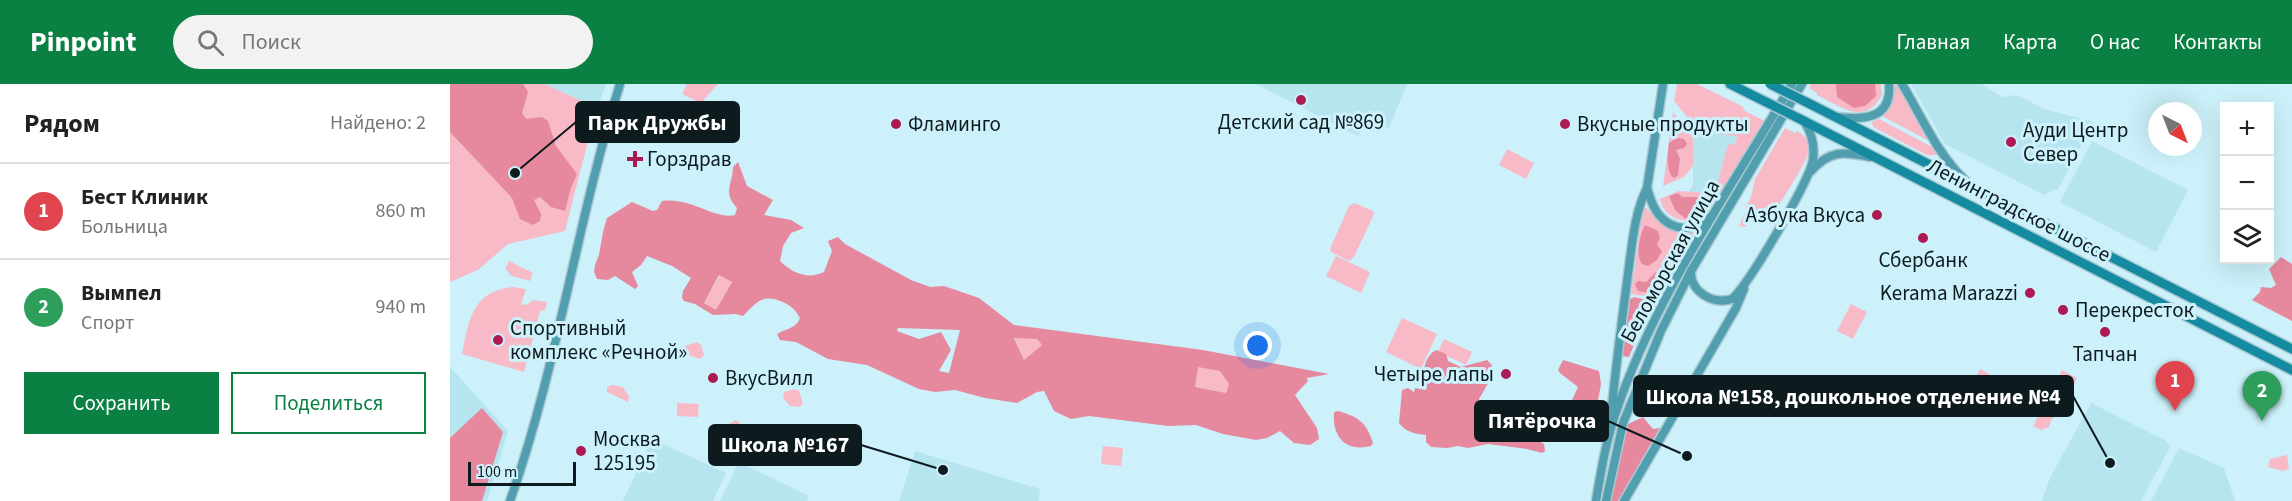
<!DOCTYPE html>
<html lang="ru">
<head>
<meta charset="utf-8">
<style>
  body { margin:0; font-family:"Source Sans 3",sans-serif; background:#f2f2f2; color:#222 }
  .controls { position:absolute; right:18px; top:18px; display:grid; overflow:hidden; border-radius:0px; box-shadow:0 6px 24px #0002 }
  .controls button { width:54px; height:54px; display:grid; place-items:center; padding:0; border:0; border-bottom:2px solid #e0e0e0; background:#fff; color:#222; font:30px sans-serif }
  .compass { position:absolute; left:1698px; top:18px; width:54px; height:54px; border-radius:50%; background:#fff; box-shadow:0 6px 24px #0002; rotate:138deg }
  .scale { position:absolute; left:18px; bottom:15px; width:108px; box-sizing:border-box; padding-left:6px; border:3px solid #0d1b1e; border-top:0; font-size:16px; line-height:21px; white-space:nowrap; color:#0d1b1e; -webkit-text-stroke:4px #ccf1fa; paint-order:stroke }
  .you { position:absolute; left:808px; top:262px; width:21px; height:21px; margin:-15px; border:4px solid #fff; border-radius:50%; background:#1a73e8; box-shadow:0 0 0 9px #1a73e833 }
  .badge { display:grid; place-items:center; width:39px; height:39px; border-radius:50%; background:#0b8043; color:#fff; font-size:20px; font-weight:700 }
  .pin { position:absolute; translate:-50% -50px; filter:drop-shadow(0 2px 3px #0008) }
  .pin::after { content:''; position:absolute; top:32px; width:21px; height:18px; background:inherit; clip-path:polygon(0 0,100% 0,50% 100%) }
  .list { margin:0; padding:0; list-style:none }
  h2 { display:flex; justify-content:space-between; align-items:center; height:78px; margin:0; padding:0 24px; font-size:26px }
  h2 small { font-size:20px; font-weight:400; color:#767676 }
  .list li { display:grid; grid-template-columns:39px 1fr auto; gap:18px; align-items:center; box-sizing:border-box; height:96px; padding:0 24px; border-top:2px solid #e0e0e0 }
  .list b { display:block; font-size:22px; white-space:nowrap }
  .list p { margin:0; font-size:20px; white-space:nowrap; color:#767676 }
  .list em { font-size:20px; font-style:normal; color:#767676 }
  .actions { display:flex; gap:12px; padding:18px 24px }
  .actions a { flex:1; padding:14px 0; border:2px solid #0b8043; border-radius:0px; text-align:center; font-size:21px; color:#0b8043 }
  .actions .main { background:#0b8043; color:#fff }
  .icon { flex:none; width:33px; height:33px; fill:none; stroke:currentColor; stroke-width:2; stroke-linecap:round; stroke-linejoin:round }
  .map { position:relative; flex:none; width:1842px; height:417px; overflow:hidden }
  header { display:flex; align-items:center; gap:36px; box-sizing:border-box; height:84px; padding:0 30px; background:#0b8043; color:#fff }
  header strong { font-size:28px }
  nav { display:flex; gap:33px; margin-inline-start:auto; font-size:21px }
  .search { width:420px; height:54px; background:#f2f2f2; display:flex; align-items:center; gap:15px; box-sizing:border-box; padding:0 21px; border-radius:33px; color:#767676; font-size:22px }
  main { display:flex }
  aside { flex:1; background:#fff }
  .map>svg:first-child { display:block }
  .built { fill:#b6e4ef }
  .green { fill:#f8bac7 }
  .forest { fill:#e6889e; fill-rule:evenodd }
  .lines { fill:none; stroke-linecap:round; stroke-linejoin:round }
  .secondary-casing { stroke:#aacad2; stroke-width:11 }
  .primary-casing { stroke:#aacad2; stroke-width:12 }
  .secondary { stroke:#519eaf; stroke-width:8 }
  .primary { stroke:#148ba1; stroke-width:9 }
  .primary-bridge-casing { stroke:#aacad2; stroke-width:12; stroke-linecap:butt }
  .primary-bridge { stroke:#148ba1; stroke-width:9 }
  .poi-dot { fill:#ab1a52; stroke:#ccf1fa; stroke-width:2 }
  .labels { text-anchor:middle; stroke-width:6; stroke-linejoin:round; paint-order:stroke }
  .poi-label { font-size:21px; fill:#0d1b1e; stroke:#ccf1fa; text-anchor:start }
  .street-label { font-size:21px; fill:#0d1b1e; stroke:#ccf1fa }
  .leader { fill:none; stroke:#0d1b1e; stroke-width:2 }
  .callout-dot { fill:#0d1b1e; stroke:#ccf1fa; stroke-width:2 }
  .callout { fill:#0d1b1e; stroke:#0d1b1e; stroke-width:2 }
  .callout-label { font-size:22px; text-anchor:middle; font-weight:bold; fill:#fff }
</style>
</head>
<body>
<header>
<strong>Pinpoint</strong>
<div class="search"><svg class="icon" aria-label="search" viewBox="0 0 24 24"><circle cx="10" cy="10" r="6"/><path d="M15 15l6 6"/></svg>Поиск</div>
<nav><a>Главная</a><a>Карта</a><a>О нас</a><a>Контакты</a></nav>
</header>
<main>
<aside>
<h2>Рядом<small>Найдено: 2</small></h2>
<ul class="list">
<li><span class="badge" style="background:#e0444e">1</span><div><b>Бест Клиник</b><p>Больница</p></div><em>860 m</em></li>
<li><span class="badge" style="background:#2e9e5b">2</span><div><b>Вымпел</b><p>Спорт</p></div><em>940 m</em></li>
</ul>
<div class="actions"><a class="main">Сохранить</a><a>Поделиться</a></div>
</aside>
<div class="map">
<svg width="1842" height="417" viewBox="0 0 1842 417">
  <rect width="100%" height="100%" fill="#ccf1fa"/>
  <!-- built -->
  <g class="built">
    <polygon points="95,0 156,0 145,30 136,19"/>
    <polygon points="806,0 957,0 939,44 918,33 908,52"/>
    <polygon points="1461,0 1531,0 1553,13 1567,11 1594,25 1644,38 1607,107 1604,105 1594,111 1495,60"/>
    <polygon points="1249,48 1287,51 1285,61 1278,61 1266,105 1261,109 1239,108 1243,100 1243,53"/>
    <polygon points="1642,57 1738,106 1706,168 1610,118"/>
    <polygon points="0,283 58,347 37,417 0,417"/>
    <polygon points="1641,319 1716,357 1720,363 1691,417 1592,417 1600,394"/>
    <polygon points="202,355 276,389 263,417 173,417"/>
    <polygon points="1729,364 1774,384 1785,417 1701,417"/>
    <polygon points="465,367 590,405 589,417 449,417"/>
    <polygon points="289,378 359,412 357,417 270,417"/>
  </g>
  <!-- green -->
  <g class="green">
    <polygon points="0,0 95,0 136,19 145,30 115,147 58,160 28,186 0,198"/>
    <polygon points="237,0 268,0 251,19 232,10"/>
    <path d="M1227,0H1247L1294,23L1293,26L1315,37C1305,55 1269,124 1256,133C1248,138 1236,138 1228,135C1219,132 1212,125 1210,115L1229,107L1261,109L1266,105L1278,60L1285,61L1287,52L1249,48L1224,17Z"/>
    <path d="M1361,0H1431L1432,11C1415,43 1389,22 1367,11V9L1359,4Z"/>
    <polygon points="1444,0 1448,0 1481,58 1432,32 1442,18"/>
    <polygon points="1223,28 1243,53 1243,82 1234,93 1213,102"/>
    <polygon points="1429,35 1484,64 1489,71 1477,71 1423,43 1422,38"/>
    <path d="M1335,44L1345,49L1347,47C1352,50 1359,55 1359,61C1361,74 1335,110 1328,123C1314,120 1303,133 1295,143L1289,142L1296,127V123L1301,113L1305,95Z"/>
    <polygon points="1057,65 1084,79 1076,95 1049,81"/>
    <polygon points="904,119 923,127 924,130 904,173 899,177 881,168 880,165 899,122"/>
    <path d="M1193,124H1197C1209,141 1223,148 1244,149L1227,180L1211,199L1204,214L1181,210Z"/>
    <polygon points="886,172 920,188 911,209 876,192"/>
    <polygon points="59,177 83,189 80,197 59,191 59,188 55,185"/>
    <polygon points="270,191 282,198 266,227 254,219"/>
    <path d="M63,203L76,205L71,220L76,221L84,216L97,218L95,226L90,227L74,288L12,270C19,236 22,207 63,203Z"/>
    <polygon points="1401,220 1417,228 1403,255 1387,247"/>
    <polygon points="952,234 987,250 971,285 936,268"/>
    <polygon points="564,253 587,255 592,261 574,276"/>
    <polygon points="994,255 1022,268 1016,281 988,268"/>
    <polygon points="247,258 251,261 254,271 250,275 235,270 233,263"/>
    <polygon points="748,282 770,287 779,300 776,309 745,303"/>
    <polygon points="1530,285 1544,293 1530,321 1515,313"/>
    <polygon points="1612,286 1627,294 1621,307 1613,310 1609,316 1610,328 1601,336 1599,343 1591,346 1583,342"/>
    <polygon points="162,301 173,303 179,313 178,318 157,308 157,303"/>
    <polygon points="345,305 349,307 353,319 350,323 340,322 333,314 334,308"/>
    <polygon points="227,319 249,320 248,333 227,332"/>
    <path d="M286,336L289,338L296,359C287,357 280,349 279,340Z"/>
    <polygon points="653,362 673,364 671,382 651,380"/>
    <polygon points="1837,371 1839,385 1833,387 1818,383 1820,375"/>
  </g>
  <!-- forest -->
  <g class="forest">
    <polygon points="0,0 73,0 78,8 72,29 76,35 92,33 98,37 106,62 127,90 121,104 115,127 101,123 90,113 84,116 91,130 90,137 83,141 70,135 62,114 0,48"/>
    <polygon points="1386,0 1425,0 1426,12 1415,22 1404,24 1387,13"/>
    <path d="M1227,54L1234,55L1237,60L1234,64L1226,66L1230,75L1228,91L1224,94C1215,86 1218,70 1219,59Z"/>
    <path d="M288,78L297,102L323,116L314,131L341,136L354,144L341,149L333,162L330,177C342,189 358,196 374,188L382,167L378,157L388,153L395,160L461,196L480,203L494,202L529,214L564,241L753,266L879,290L857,294L858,297L845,311L867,344L869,355L860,361L844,359L830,347L817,354L806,356L773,350L746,341L718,342L639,332L621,335L604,327L594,307L587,308L567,319L535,314L505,306L485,308L469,305L417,281L378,275L346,258L330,256L327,250C335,245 347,244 350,234C345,225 342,223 333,218C313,209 307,218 293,232L286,230L263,231L245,220L234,217L232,214L233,207L241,194L222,182L197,172L191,181L182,188L188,202L185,205L165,192L158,196L147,195L144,188L145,181L149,171L153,148L157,134L182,118L203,127L207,126L212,117C241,113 265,136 285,131L287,124C272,108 283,100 283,83ZM269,191L282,198L266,226L254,219ZM448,244L510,246L499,289L489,287L501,266L491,248L469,255L447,247ZM564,254L587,255L592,261L574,276ZM748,283L770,287L779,300L776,309L745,303Z"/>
    <polygon points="1228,109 1232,113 1259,113 1262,117 1252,130 1236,135 1225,126 1219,112"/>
    <path d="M1195,141L1208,147L1210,154L1207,161L1212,167L1207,176L1198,182L1192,180C1185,171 1190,151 1195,141Z"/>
    <polygon points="1831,173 1842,180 1842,237 1802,216 1810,208 1811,203 1821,204 1826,201 1819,185"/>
    <polygon points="1206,188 1210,191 1207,194 1204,205 1199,209 1188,207 1185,200 1188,197 1196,198"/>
    <polygon points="1184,213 1202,217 1179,273 1172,272 1180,215"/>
    <path d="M986,266L996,270L998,277L1011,283L1037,276L1042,281L1040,288V296L1029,315L1032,329L1063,342L1094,360L1095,367L1092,369L1077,365L1038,360L1018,364L1008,362L997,364L981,363L976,358V351C966,350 955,348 949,339L952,306L958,304L964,308L965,304L976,306L978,296L973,291C975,280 976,272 986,266Z"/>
    <polygon points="1113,276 1149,287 1151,300 1147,322 1140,335 1140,350 1107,348 1128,303 1110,289 1108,286"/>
    <polygon points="32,324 53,348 32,417 0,417 0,354"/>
    <path d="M888,327C909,333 916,338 923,359L921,362C896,368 882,354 884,328Z"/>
    <polygon points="1193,333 1203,345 1210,344 1168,417 1160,417 1178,340"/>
  </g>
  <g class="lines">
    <defs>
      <g id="secondary">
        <path d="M1452,0C1472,33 1488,72 1517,98"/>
        <path d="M1387,33C1414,36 1442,35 1439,0"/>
        <path d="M1361,87C1381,65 1394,68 1420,73"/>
        <path d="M1197,104C1200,113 1202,123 1209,131C1222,147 1246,149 1260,133"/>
        <path d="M1241,187C1240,208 1263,221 1282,215C1299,200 1359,98 1363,76C1365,61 1362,49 1354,37"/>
        <path d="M1161,334C1165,286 1172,238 1178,190C1182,162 1184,130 1197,104L1213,0"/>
        <path d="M60,417C108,281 127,137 170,0"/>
        <path d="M1146,417C1151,387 1156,357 1166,328C1205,212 1280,106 1342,0"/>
        <polyline points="1156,417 1173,339 1211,247 1241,187 1352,0"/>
        <polyline points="1174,417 1286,224 1294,205"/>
      </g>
      <g id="primary">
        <polyline points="1280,0 1300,10"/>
        <polyline points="1360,20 1842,265"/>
        <polyline points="1352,36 1842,286"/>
      </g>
    </defs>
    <!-- secondary casing -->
    <use href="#secondary" class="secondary-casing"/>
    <!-- primary casing -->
    <use href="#primary" class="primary-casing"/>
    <!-- secondary -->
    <use href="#secondary" class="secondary"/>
    <!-- primary -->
    <use href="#primary" class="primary"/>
    <defs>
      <g id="primary-bridge">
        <polyline points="1320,0 1360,20"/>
        <polyline points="1300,10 1352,36"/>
      </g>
    </defs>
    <!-- primary-bridge casing -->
    <use href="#primary-bridge" class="primary-bridge-casing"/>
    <!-- primary-bridge -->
    <use href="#primary-bridge" class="primary-bridge"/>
  </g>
  <!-- markers -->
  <g class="poi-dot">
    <circle cx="851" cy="16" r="6"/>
    <circle cx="446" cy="40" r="6"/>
    <circle cx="1115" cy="40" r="6"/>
    <circle cx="1561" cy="58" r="6"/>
    <path d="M182 66h6v6h6v6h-6v6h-6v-6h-6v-6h6z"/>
    <circle cx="1427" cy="131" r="6"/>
    <circle cx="1473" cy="154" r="6"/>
    <circle cx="1580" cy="209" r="6"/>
    <circle cx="1613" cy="226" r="6"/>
    <circle cx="1655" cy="248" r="6"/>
    <circle cx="48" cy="256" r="6"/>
    <circle cx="1056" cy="290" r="6"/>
    <circle cx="263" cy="294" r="6"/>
    <circle cx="131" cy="367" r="6"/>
  </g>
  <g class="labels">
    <!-- poi labels -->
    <g class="poi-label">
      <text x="851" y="45" text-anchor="middle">Детский сад №869</text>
      <text x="458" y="47">Фламинго</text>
      <text x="1127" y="47">Вкусные продукты</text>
      <text x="1573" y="53">Ауди Центр<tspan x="1573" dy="24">Север</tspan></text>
      <text x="197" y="82">Горздрав</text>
      <text x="1415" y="138" text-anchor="end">Азбука Вкуса</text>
      <text x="1473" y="183" text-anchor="middle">Сбербанк</text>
      <text x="1568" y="216" text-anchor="end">Kerama Marazzi</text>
      <text x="1625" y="233">Перекресток</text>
      <text x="60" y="251">Спортивный<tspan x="60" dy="24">комплекс «Речной»</tspan></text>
      <text x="1655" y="277" text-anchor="middle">Тапчан</text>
      <text x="1044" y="297" text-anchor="end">Четыре лапы</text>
      <text x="275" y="301">ВкусВилл</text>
      <text x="143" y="362">Москва<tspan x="143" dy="24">125195</tspan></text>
    </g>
    <!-- street labels -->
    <g class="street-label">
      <text transform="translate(1569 126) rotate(27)" y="7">Ленинградское шоссе</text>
      <text transform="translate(1220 177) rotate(-61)" y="7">Беломорская улица</text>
    </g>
  </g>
  <!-- callouts -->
  <path class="leader" d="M65 89L126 38M1660 379L1623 312M1237 372L1158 337M493 386L411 361"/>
  <g class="callout-dot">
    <circle cx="65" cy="89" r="6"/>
    <circle cx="1660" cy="379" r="6"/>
    <circle cx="1237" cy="372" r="6"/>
    <circle cx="493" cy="386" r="6"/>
  </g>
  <g class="callout">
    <rect x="126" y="18" width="163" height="40" rx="6"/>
    <rect x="1184" y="292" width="439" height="40" rx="6"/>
    <rect x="1025" y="317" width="133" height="40" rx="6"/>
    <rect x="259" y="341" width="152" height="40" rx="6"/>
  </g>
  <g class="callout-label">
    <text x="207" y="46">Парк Дружбы</text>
    <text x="1403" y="320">Школа №158, дошкольное отделение №4</text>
    <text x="1092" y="344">Пятёрочка</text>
    <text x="335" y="368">Школа №167</text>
  </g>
</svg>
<div class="controls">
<button>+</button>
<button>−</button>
<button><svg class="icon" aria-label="layers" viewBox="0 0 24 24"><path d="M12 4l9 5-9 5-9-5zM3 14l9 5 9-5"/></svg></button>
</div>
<svg class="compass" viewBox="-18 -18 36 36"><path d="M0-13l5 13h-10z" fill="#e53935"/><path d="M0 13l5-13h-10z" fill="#767676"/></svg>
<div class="scale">100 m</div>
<div class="you"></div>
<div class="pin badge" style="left:1725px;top:327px;background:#e0444e">1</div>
<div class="pin badge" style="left:1812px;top:337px;background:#2e9e5b">2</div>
</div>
</main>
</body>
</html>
